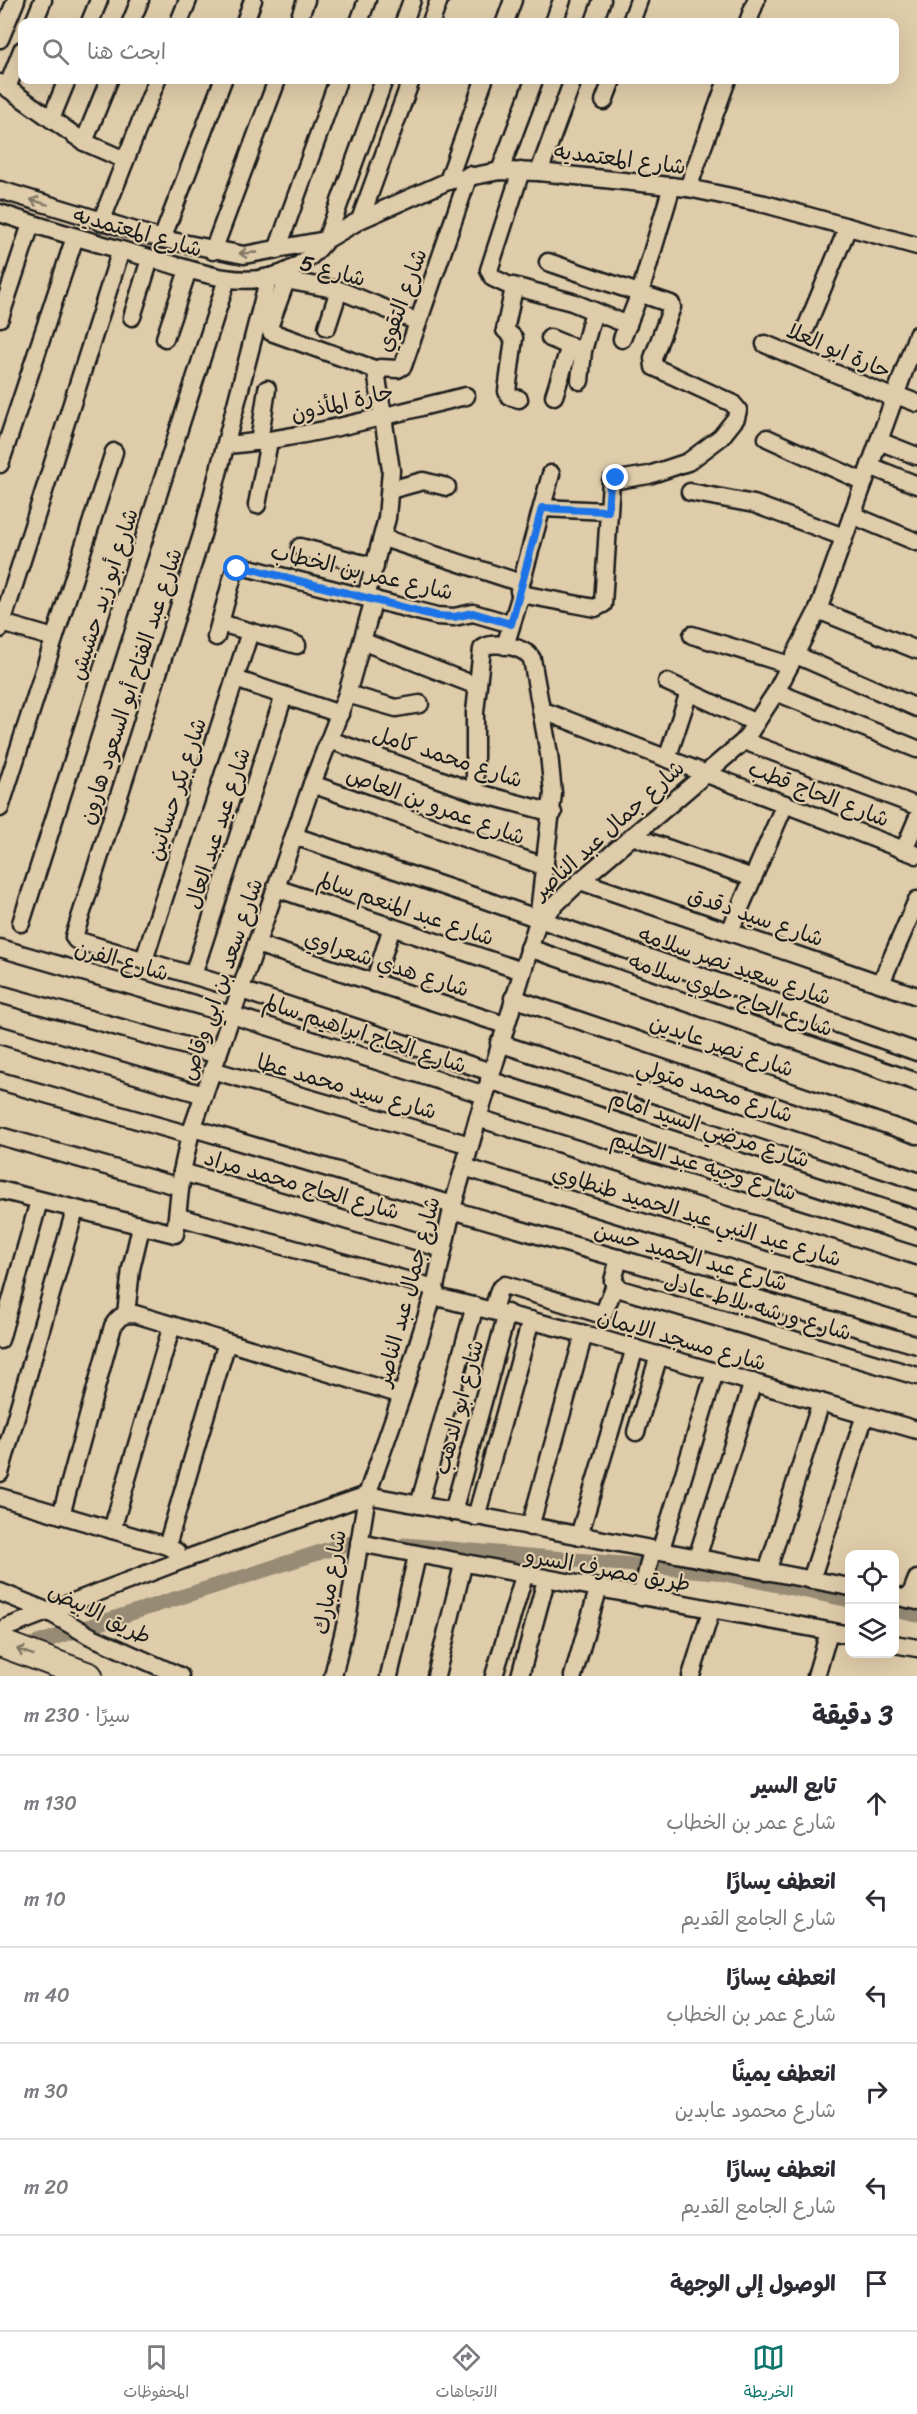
<!DOCTYPE html>
<html lang="ar">
<head>
<meta charset="utf-8">
<style>
  body { margin:0; font-family:Sriracha,"Playpen Sans Arabic",sans-serif; background:#f2f2f3; color:#2b2b33; direction:rtl }
  .controls { position:absolute; right:18px; bottom:18px; display:grid; overflow:hidden; border-radius:12px; box-shadow:0 6px 24px #0002 }
  .controls button { width:54px; height:54px; display:grid; place-items:center; padding:0; border:0; border-bottom:2px solid #e1e1e2; background:#fff; color:#2b2b33; font:30px sans-serif }
  .stop { position:absolute; width:18px; height:18px; margin:-14px; border:4px solid #1a73e8; border-radius:50%; background:#fff }
  .stop.end { background:#1a73e8; border-color:#fff; box-shadow:0 2px 6px #0008 }
  .list { margin:0; padding:0; list-style:none }
  h2 { display:flex; justify-content:space-between; align-items:center; height:78px; margin:0; padding:0 24px; font-size:26px }
  h2 small { font-size:20px; font-weight:400; color:#7c7c81 }
  .list li { display:grid; grid-template-columns:39px 1fr auto; gap:18px; align-items:center; box-sizing:border-box; height:96px; padding:0 24px; border-top:2px solid #e1e1e2 }
  .list b { display:block; font-size:22px; white-space:nowrap }
  .list p { margin:0; font-size:20px; white-space:nowrap; color:#7c7c81 }
  .list em { font-size:20px; font-style:normal; color:#7c7c81 }
  .icon { flex:none; width:33px; height:33px; fill:none; stroke:currentColor; stroke-width:2; stroke-linecap:round; stroke-linejoin:round }
  .map { position:relative; flex:none; width:917px; height:1676px; overflow:hidden; direction:ltr }
  .search { position:absolute; background:#fff; box-shadow:0 6px 24px #0002; left:18px; right:18px; top:18px; height:66px; display:flex; align-items:center; gap:15px; box-sizing:border-box; padding:0 21px; border-radius:12px; color:#7c7c81; font-size:22px }
  .sheet { height:654px; background:#fff }
  nav { display:flex; justify-content:space-around; align-items:center; box-sizing:border-box; height:84px; border-top:2px solid #e1e1e2; background:#fff; font-size:16px; color:#7c7c81 }
  nav a { display:grid; justify-items:center; gap:3px }
  nav .on { color:#0f766e }
  .map>svg:first-child { display:block }
  .lines { fill:none; stroke-linecap:round; stroke-linejoin:round }
  .canal { stroke:#978b75; stroke-width:15 }
  .street-casing { stroke:#1c1c1c; stroke-width:21 }
  .primary-casing { stroke:#1c1c1c; stroke-width:30 }
  .street { stroke:#dfccaa; stroke-width:16 }
  .primary { stroke:#dfccaa; stroke-width:26 }
  .oneway { stroke:#7e7463 }
  .route { stroke:#1a73e8; stroke-width:8 }
  .labels { text-anchor:middle; stroke-width:4.5; stroke-linejoin:round; paint-order:stroke }
  .street-label { font-size:22px; fill:#1c1c1c; stroke:#dfccaa }
</style>
</head>
<body>
<div class="map">
<svg width="917" height="1676" viewBox="0 0 917 1676">
  <rect width="100%" height="100%" fill="#dfccaa"/>
  <filter id="ink" filterUnits="userSpaceOnUse"><feTurbulence type="fractalNoise" baseFrequency=".0167" numOctaves="2"/><feDisplacementMap in="SourceGraphic" scale="12" xChannelSelector="R" yChannelSelector="G"/><feConvolveMatrix kernelMatrix="1 2 1 2 8 2 1 2 1" color-interpolation-filters="sRGB"/></filter>
  <g filter="url(#ink)">
    <g class="lines">
      <!-- canal -->
      <g class="canal">
        <polyline points="404,1545 715,1572 850,1600"/>
        <polyline points="894,1610 917,1615"/>
        <polyline points="19,1649 355,1541 371,1542"/>
      </g>
      <defs>
        <g id="street">
          <polyline points="34,22 43,0"/>
          <polyline points="90,22 99,0"/>
          <polyline points="131,22 140,0"/>
          <polyline points="179,22 188,0"/>
          <polyline points="245,22 253,0"/>
          <polyline points="298,22 306,0"/>
          <polyline points="359,22 367,0"/>
          <polyline points="404,22 412,0"/>
          <polyline points="431,22 439,0"/>
          <polyline points="505,22 513,0"/>
          <polyline points="554,22 562,0"/>
          <polyline points="594,22 602,0"/>
          <polyline points="631,22 639,0"/>
          <polyline points="748,22 756,0"/>
          <polyline points="0,39 16,0"/>
          <polyline points="0,83 84,142 125,160"/>
          <polyline points="7,88 22,50"/>
          <polyline points="604,101 612,80"/>
          <polyline points="51,119 67,80"/>
          <polyline points="84,142 109,80"/>
          <polyline points="500,171 534,80"/>
          <polyline points="539,172 573,80"/>
          <polyline points="448,181 484,80"/>
          <polyline points="688,188 727,80"/>
          <polyline points="0,190 162,239 244,255 326,240 360,220 448,181 500,171 539,172 688,188 765,204 917,246"/>
          <path d="M0,213C55,232 111,247 167,263C200,272 235,286 270,277C293,272 311,259 326,240L384,80"/>
          <polyline points="360,220 411,80"/>
          <polyline points="101,222 157,80"/>
          <polyline points="162,239 223,80"/>
          <polyline points="277,250 338,80"/>
          <polyline points="213,251 277,80"/>
          <polyline points="286,281 269,327 271,332 377,370"/>
          <polyline points="513,286 572,302 628,325"/>
          <polyline points="132,317 150,259"/>
          <polyline points="0,318 31,224"/>
          <polyline points="418,322 339,290 269,277 202,535 74,937 76,940 241,990 491,1072"/>
          <polyline points="327,327 339,290"/>
          <polyline points="806,328 848,227"/>
          <polyline points="165,338 188,270"/>
          <polyline points="550,338 579,350"/>
          <polyline points="622,339 640,293 672,186"/>
          <polyline points="765,344 894,398"/>
          <polyline points="580,381 583,351 594,311"/>
          <polyline points="896,395 917,403"/>
          <polyline points="554,396 570,346"/>
          <polyline points="519,399 509,396 507,391 514,338 505,330 514,288 493,278 489,270 521,171"/>
          <polyline points="767,438 864,482"/>
          <polyline points="879,441 917,456"/>
          <polyline points="259,442 267,389"/>
          <path d="M227,445C308,438 387,415 466,396"/>
          <polyline points="0,464 75,237"/>
          <polyline points="870,466 917,485"/>
          <polyline points="390,490 423,481 447,487"/>
          <polyline points="690,492 754,504 844,537"/>
          <polyline points="257,505 269,441"/>
          <polyline points="542,508 608,511"/>
          <polyline points="852,515 917,542"/>
          <polyline points="383,538 521,583"/>
          <polyline points="300,547 375,567"/>
          <polyline points="519,591 551,474"/>
          <polyline points="366,597 387,518 391,470 376,371 380,368 398,369 403,366 469,175"/>
          <polyline points="818,610 917,650"/>
          <polyline points="2,623 54,638"/>
          <polyline points="220,623 297,645"/>
          <polyline points="0,629 121,250"/>
          <polyline points="692,635 790,665"/>
          <polyline points="216,637 234,572 245,567 437,616 454,617 473,613 511,624"/>
          <polyline points="364,642 477,686"/>
          <polyline points="505,646 521,594 595,608 603,604 611,481 649,475 688,462 721,437 736,418 738,410 732,403 654,367 653,358 672,307 671,304 548,262"/>
          <polyline points="796,655 917,708"/>
          <polyline points="235,679 340,714"/>
          <polyline points="667,682 756,723"/>
          <polyline points="776,692 917,749"/>
          <polyline points="347,694 396,708 420,704"/>
          <polyline points="541,710 917,855"/>
          <polyline points="330,740 475,792 553,813"/>
          <polyline points="744,741 917,806"/>
          <polyline points="667,759 689,692"/>
          <polyline points="312,784 546,867"/>
          <path d="M475,792V712L482,649C492,639 526,647 532,659L549,754L553,793L538,921"/>
          <polyline points="0,808 114,452"/>
          <polyline points="294,836 485,900 917,1052"/>
          <polyline points="632,836 753,878"/>
          <polyline points="904,850 917,819"/>
          <polyline points="580,881 917,996"/>
          <polyline points="276,888 522,971"/>
          <polyline points="21,923 227,279"/>
          <polyline points="730,931 785,804"/>
          <polyline points="256,944 505,1025"/>
          <polyline points="0,948 232,1015 485,1095"/>
          <polyline points="529,948 917,1082"/>
          <polyline points="144,960 250,632"/>
          <polyline points="193,975 284,695"/>
          <polyline points="374,983 392,927"/>
          <polyline points="881,983 917,900"/>
          <polyline points="0,994 218,1055"/>
          <polyline points="513,998 917,1135"/>
          <polyline points="0,1035 204,1095"/>
          <polyline points="499,1043 917,1181"/>
          <polyline points="212,1070 470,1145"/>
          <polyline points="489,1080 917,1219"/>
          <polyline points="0,1081 190,1135"/>
          <polyline points="478,1118 917,1256"/>
          <polyline points="193,1128 453,1205"/>
          <polyline points="0,1136 180,1187"/>
          <polyline points="464,1167 917,1307"/>
          <polyline points="182,1172 443,1249"/>
          <polyline points="0,1190 175,1234 182,1172 190,1135 312,784 347,694 374,599"/>
          <polyline points="452,1210 917,1345"/>
          <polyline points="179,1217 435,1288"/>
          <polyline points="619,1258 613,1281 620,1289 917,1376"/>
          <polyline points="433,1296 584,1334 917,1430"/>
          <polyline points="493,1310 499,1290 505,1285 603,1315 615,1285"/>
          <polyline points="126,1314 131,1269 141,1227"/>
          <polyline points="0,1340 39,1201"/>
          <polyline points="636,1432 659,1355"/>
          <polyline points="0,1473 75,1210"/>
          <polyline points="367,1495 850,1587"/>
          <polyline points="0,1497 167,1546 177,1552"/>
          <polyline points="419,1505 475,1306"/>
          <polyline points="453,1512 507,1313"/>
          <path d="M61,1515L113,1326C119,1316 123,1314 135,1314L402,1395"/>
          <polyline points="476,1517 531,1320"/>
          <polyline points="530,1527 584,1334"/>
          <polyline points="112,1530 172,1325"/>
          <polyline points="579,1536 635,1348"/>
          <polyline points="359,1543 850,1635"/>
          <polyline points="167,1546 227,1342"/>
          <polyline points="660,1552 715,1372"/>
          <polyline points="697,1558 753,1382"/>
          <polyline points="767,1572 821,1402"/>
          <polyline points="811,1580 865,1415"/>
          <polyline points="0,1592 49,1612 90,1636 180,1676"/>
          <polyline points="894,1596 917,1601"/>
          <polyline points="641,1597 652,1550"/>
          <polyline points="909,1599 917,1579"/>
          <polyline points="0,1630 188,1558 367,1495"/>
          <polyline points="894,1644 917,1648"/>
          <polyline points="333,1676 348,1614 367,1495 402,1395 433,1296 453,1205 478,1118 538,921 580,881 744,741 776,692 818,610 917,335"/>
          <polyline points="389,1676 417,1556"/>
          <polyline points="436,1676 463,1565"/>
          <polyline points="494,1676 524,1576"/>
          <polyline points="520,1676 546,1580"/>
          <polyline points="573,1676 598,1590"/>
          <polyline points="691,1676 711,1611"/>
          <polyline points="816,1676 829,1632"/>
        </g>
        <polyline id="primary" points="0,1643 89,1676"/>
      </defs>
      <!-- street casing -->
      <use href="#street" class="street-casing"/>
      <!-- primary casing -->
      <use href="#primary" class="primary-casing"/>
      <!-- street -->
      <use href="#street" class="street"/>
      <!-- primary -->
      <use href="#primary" class="primary"/>
    </g>
    <!-- one-way arrows -->
    <defs><path id="oneway-shaft" d="M-6 0H5M1.5-3L5.5 0L1.5 3" fill="none" stroke-width="1.6" stroke-linecap="round" stroke-linejoin="round" transform="scale(1.5)"/></defs>
    <g class="oneway">
      <use href="#oneway-shaft" transform="translate(39 202) rotate(-163)"/>
      <use href="#oneway-shaft" transform="translate(248 253) rotate(177)"/>
      <use href="#oneway-shaft" transform="translate(25 1652) rotate(-160)"/>
    </g>
  </g>
  <g class="lines" filter="url(#ink)">
    <!-- route -->
    <polyline class="route" points="237,569 245,567 437,616 454,617 473,613 511,624 542,508 608,511 610,484 616,478"/>
  </g>
  <g class="labels">
    <!-- street labels -->
    <g class="street-label">
      <text transform="translate(620 158) rotate(7)" y="8">شارع المعتمديه</text>
      <text transform="translate(138 231) rotate(16)" y="8">شارع المعتمديه</text>
      <text transform="translate(333 270) rotate(15)" y="8">شارع 5</text>
      <text transform="translate(401 300) rotate(-70)" y="8">شارع التقوي</text>
      <text transform="translate(839 350) rotate(23)" y="8">حارة ابو العلا</text>
      <text transform="translate(342 402) rotate(-13)" y="8">حارة المأذون</text>
      <text transform="translate(362 571) rotate(13)" y="8">شارع عمر بن الخطاب</text>
      <text transform="translate(103 594) rotate(-72)" y="8">شارع أبو زيد حشيش</text>
      <text transform="translate(130 686) rotate(-72)" y="8">شارع عبد الفتاح أبو السعود هارون</text>
      <text transform="translate(448 756) rotate(18)" y="8">شارع محمد كامل</text>
      <text transform="translate(176 789) rotate(-72)" y="8">شارع بكر حسانين</text>
      <text transform="translate(819 793) rotate(21)" y="8">شارع الحاج قطب</text>
      <text transform="translate(436 805) rotate(20)" y="8">شارع عمرو بن العاص</text>
      <text transform="translate(217 828) rotate(-72)" y="8">شارع عيد عبد العال</text>
      <text transform="translate(608 829) rotate(-42)" y="8">شارع جمال عبد الناصر</text>
      <text transform="translate(406 908) rotate(19)" y="8">شارع عبد المنعم سالم</text>
      <text transform="translate(756 916) rotate(19)" y="8">شارع سيد دقدق</text>
      <text transform="translate(122 960) rotate(16)" y="8">شارع الفرن</text>
      <text transform="translate(387 963) rotate(18)" y="8">شارع هدي شعراوي</text>
      <text transform="translate(735 965) rotate(19)" y="8">شارع سعيد نصر سلامه</text>
      <text transform="translate(221 979) rotate(-71)" y="8">شارع سعد بن ابي وقاص</text>
      <text transform="translate(731 994) rotate(19)" y="8">شارع الحاج حلوي سلامه</text>
      <text transform="translate(365 1033) rotate(18)" y="8">شارع الحاج ابراهيم سالم</text>
      <text transform="translate(722 1045) rotate(19)" y="8">شارع نصر عابدين</text>
      <text transform="translate(347 1086) rotate(16)" y="8">شارع سيد محمد عطا</text>
      <text transform="translate(715 1090) rotate(18)" y="8">شارع محمد متولي</text>
      <text transform="translate(710 1128) rotate(18)" y="8">شارع مرضي السيد امام</text>
      <text transform="translate(704 1165) rotate(17)" y="8">شارع وجيه عبد الحليم</text>
      <text transform="translate(302 1184) rotate(16)" y="8">شارع الحاج محمد مراد</text>
      <text transform="translate(697 1215) rotate(17)" y="8">شارع عبد النبي عبد الحميد طنطاوي</text>
      <text transform="translate(691 1256) rotate(16)" y="8">شارع عبد الحميد حسن</text>
      <text transform="translate(407 1291) rotate(-75)" y="8">شارع جمال عبد الناصر</text>
      <text transform="translate(758 1306) rotate(16)" y="8">شارع ورشه بلاط عادل</text>
      <text transform="translate(682 1339) rotate(16)" y="8">شارع مسجد الايمان</text>
      <text transform="translate(458 1407) rotate(-75)" y="8">شارع ابو الدهب</text>
      <text transform="translate(608 1569) rotate(10)" y="8">طريق مصرف السرو</text>
      <text transform="translate(329 1582) rotate(-80)" y="8">شارع مبارك</text>
      <text transform="translate(100 1613) rotate(26)" y="8">طريق الابيض</text>
    </g>
  </g>
</svg>
<div class="controls">
<button><svg class="icon" aria-label="locate" viewBox="0 0 24 24"><circle cx="12" cy="12" r="6"/><path d="M12 2v4M12 18v4M2 12h4M18 12h4"/></svg></button>
<button><svg class="icon" aria-label="layers" viewBox="0 0 24 24"><path d="M12 4l9 5-9 5-9-5zM3 14l9 5 9-5"/></svg></button>
</div>
<div class="stop" style="left:237px;top:569px"></div>
<div class="stop end" style="left:616px;top:478px"></div>
<div class="search"><svg class="icon" aria-label="search" viewBox="0 0 24 24"><circle cx="10" cy="10" r="6"/><path d="M15 15l6 6"/></svg>ابحث هنا</div>
</div>
<section class="sheet">
<h2>3 دقيقة<small>سيرًا · 230 m</small></h2>
<ul class="list">
<li><svg class="icon" aria-label="ahead" viewBox="0 0 24 24"><path d="M12 20V5M6 11l6-6 6 6"/></svg><div><b>تابع السير</b><p>شارع عمر بن الخطاب</p></div><em>130 m</em></li>
<li><svg class="icon" aria-label="left" viewBox="0 0 24 24"><path d="M17 20v-9H6M10 6l-5 5 5 5"/></svg><div><b>انعطف يسارًا</b><p>شارع الجامع القديم</p></div><em>10 m</em></li>
<li><svg class="icon" aria-label="left" viewBox="0 0 24 24"><path d="M17 20v-9H6M10 6l-5 5 5 5"/></svg><div><b>انعطف يسارًا</b><p>شارع عمر بن الخطاب</p></div><em>40 m</em></li>
<li><svg class="icon" aria-label="right" viewBox="0 0 24 24"><path d="M7 20v-9h11M14 6l5 5-5 5"/></svg><div><b>انعطف يمينًا</b><p>شارع محمود عابدين</p></div><em>30 m</em></li>
<li><svg class="icon" aria-label="left" viewBox="0 0 24 24"><path d="M17 20v-9H6M10 6l-5 5 5 5"/></svg><div><b>انعطف يسارًا</b><p>شارع الجامع القديم</p></div><em>20 m</em></li>
<li><svg class="icon" aria-label="arrive" viewBox="0 0 24 24"><path d="M6 21V4h12l-3 4 3 4H6"/></svg><div><b>الوصول إلى الوجهة</b></div></li>
</ul>
</section>
<nav>
<a class="on"><svg class="icon" aria-label="map" viewBox="0 0 24 24"><path d="M3 6l6-2 6 2 6-2v14l-6 2-6-2-6 2zM9 4v14M15 6v14"/></svg>الخريطة</a>
<a><svg class="icon" aria-label="directions" viewBox="0 0 24 24"><path d="M12 3l9 9-9 9-9-9zM9 14v-3h6M13 9l2 2-2 2"/></svg>الاتجاهات</a>
<a><svg class="icon" aria-label="saved" viewBox="0 0 24 24"><path d="M7 4h10v16l-5-4-5 4z"/></svg>المحفوظات</a>
</nav>
</body>
</html>
